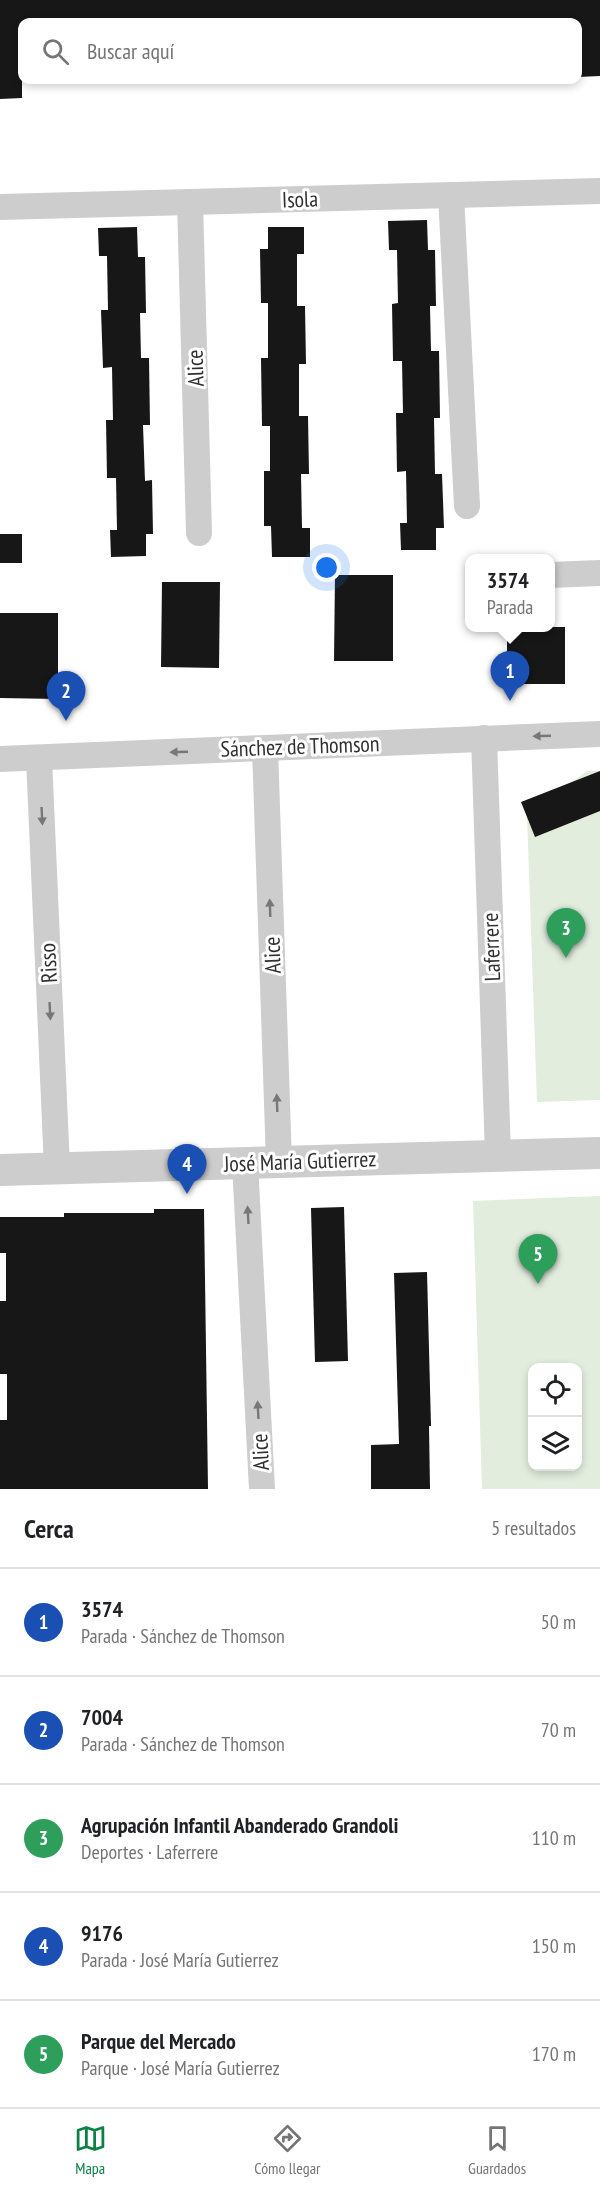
<!DOCTYPE html>
<html lang="es">
<head>
<meta charset="utf-8">
<style>
  body { margin:0; font-family:"PT Sans Narrow",sans-serif; background:#f6f6f6; color:#202124 }
  .controls { position:absolute; right:18px; bottom:18px; display:grid; overflow:hidden; border-radius:12px; box-shadow:0 3px 9px #0003 }
  .controls button { width:54px; height:54px; display:grid; place-items:center; padding:0; border:0; border-bottom:2px solid #e0e0e0; background:#fff; color:#202124; font:30px sans-serif }
  .you { position:absolute; left:327px; top:568px; width:21px; height:21px; margin:-15px; border:4px solid #fff; border-radius:50%; background:#1a73e8; box-shadow:0 0 0 9px #1a73e833 }
  .badge { display:grid; place-items:center; width:39px; height:39px; border-radius:50%; background:#0b8043; color:#fff; font-size:20px; font-weight:700 }
  .pin { position:absolute; translate:-50% -50px; filter:drop-shadow(0 2px 3px #0008) }
  .pin::after { content:''; position:absolute; top:32px; width:21px; height:18px; background:inherit; clip-path:polygon(0 0,100% 0,50% 100%) }
  .popup { position:absolute; left:465px; top:554px; width:90px; height:78px; box-sizing:border-box; display:grid; place-content:center; border-radius:12px; background:#fff; filter:drop-shadow(0 2px 4px #0005); font-size:20px; white-space:nowrap; color:#757577 }
  .popup b { font-size:22px; color:#202124 }
  .popup::after { content:''; position:absolute; left:50%; top:100%; margin-left:-12px; border:12px solid transparent; border-top-color:#fff }
  .list { margin:0; padding:0; list-style:none }
  h2 { display:flex; justify-content:space-between; align-items:center; height:78px; margin:0; padding:0 24px; font-size:26px }
  h2 small { font-size:20px; font-weight:400; color:#757577 }
  .list li { display:grid; grid-template-columns:39px 1fr auto; gap:18px; align-items:center; box-sizing:border-box; height:108px; padding:0 24px; border-top:2px solid #e0e0e0 }
  .list b { display:block; font-size:22px; white-space:nowrap }
  .list p { margin:0; font-size:20px; white-space:nowrap; color:#757577 }
  .list em { font-size:20px; font-style:normal; color:#757577 }
  .icon { flex:none; width:33px; height:33px; fill:none; stroke:currentColor; stroke-width:2; stroke-linecap:round; stroke-linejoin:round }
  .map { position:relative; flex:none; width:600px; height:1489px; overflow:hidden }
  .search { position:absolute; background:#fff; box-shadow:0 3px 9px #0003; left:18px; right:18px; top:18px; height:66px; display:flex; align-items:center; gap:15px; box-sizing:border-box; padding:0 21px; border-radius:12px; color:#757577; font-size:22px }
  .sheet { height:618px; background:#fff }
  nav { display:flex; justify-content:space-around; align-items:center; box-sizing:border-box; height:84px; border-top:2px solid #e0e0e0; background:#fff; font-size:16px; color:#757577 }
  nav a { display:grid; justify-items:center; gap:3px }
  nav .on { color:#0b8043 }
  .map>svg:first-child { display:block }
  .green { fill:#e2edde; fill-rule:evenodd }
  .building { fill:#171717 }
  .lines { fill:none; stroke-linecap:round; stroke-linejoin:round }
  .minor { stroke:#cdcdcd; stroke-width:26 }
  .tertiary { stroke:#cdcdcd; stroke-width:32 }
  .oneway { fill:#777 }
  .labels { text-anchor:middle; stroke-width:6; stroke-linejoin:round; paint-order:stroke }
  .street-label { font-size:22px; fill:#303030; stroke:#fff }
</style>
</head>
<body>
<div class="map">
<svg width="600" height="1489" viewBox="0 0 600 1489">
  <rect width="100%" height="100%" fill="#fff"/>
  <!-- green -->
  <g class="green">
    <polygon points="587,771 600,771 600,1100 537,1102 527,816"/>
    <path d="M600,1196V1489H482L473,1201ZM532,1368H578V1466H532Z"/>
  </g>
  <!-- building -->
  <g class="building">
    <polygon points="0,0 600,0 600,76 578,77 578,22 22,22 22,98 0,99"/>
    <polygon points="427,220 428,250 435,250 436,306 430,306 431,351 439,351 440,418 434,418 435,474 442,474 444,528 436,528 436,550 401,550 400,523 407,523 406,471 397,472 396,413 403,413 402,361 393,361 392,304 398,303 397,250 389,250 388,221"/>
    <polygon points="137,227 138,257 145,257 146,313 140,313 141,358 149,358 150,425 143,425 145,481 152,480 153,534 146,534 146,556 111,557 110,530 117,530 116,478 107,478 106,420 113,420 112,367 103,368 101,310 108,310 107,256 99,256 98,228"/>
    <polygon points="268,227 304,227 304,254 297,254 297,306 305,306 306,364 299,364 299,416 308,416 309,474 301,474 302,528 310,528 310,557 272,557 271,526 264,526 264,471 270,471 270,426 262,426 261,358 268,358 268,303 261,303 260,249 268,249"/>
    <rect x="0" y="534" width="22" height="29"/>
    <polygon points="335,575 393,575 393,661 334,661"/>
    <polygon points="162,582 220,582 219,668 161,667"/>
    <polygon points="0,613 58,613 58,699 0,698"/>
    <rect x="507" y="627" width="58" height="57"/>
    <polygon points="600,771 600,811 535,837 521,802"/>
    <polygon points="344,1207 348,1361 315,1362 311,1208"/>
    <polygon points="154,1209 204,1209 208,1489 0,1489 0,1420 7,1420 7,1374 0,1374 0,1301 6,1301 6,1253 0,1253 0,1217 64,1217 64,1213 154,1213"/>
    <polygon points="427,1272 431,1426 429,1426 430,1489 371,1489 371,1445 399,1444 394,1273"/>
  </g>
  <g class="lines">
    <!-- minor -->
    <g class="minor">
      <polyline points="451,195 467,506"/>
      <polyline points="190,202 199,533"/>
      <polyline points="0,207 600,191"/>
      <polyline points="550,575 600,573"/>
      <polyline points="484,738 498,1155"/>
      <polyline points="265,748 279,1162"/>
      <polyline points="39,758 57,1168"/>
      <polyline points="0,759 600,734"/>
      <polyline points="245,1163 262,1489"/>
    </g>
    <!-- tertiary -->
    <polyline class="tertiary" points="0,1170 600,1153"/>
  </g>
  <!-- one-way arrows -->
  <defs><path id="oneway-solid" d="M-6-.8H1V-3.2L6.5 0L1 3.2V.8H-6Z" transform="scale(1.5)"/></defs>
  <g class="oneway">
    <use href="#oneway-solid" transform="translate(542 736) rotate(178)"/>
    <use href="#oneway-solid" transform="translate(179 752) rotate(178)"/>
    <use href="#oneway-solid" transform="translate(42 816) rotate(87)"/>
    <use href="#oneway-solid" transform="translate(270 908) rotate(-92)"/>
    <use href="#oneway-solid" transform="translate(50 1011) rotate(87)"/>
    <use href="#oneway-solid" transform="translate(277 1103) rotate(-92)"/>
    <use href="#oneway-solid" transform="translate(248 1215) rotate(-93)"/>
    <use href="#oneway-solid" transform="translate(258 1410) rotate(-93)"/>
  </g>
  <g class="labels">
    <!-- street labels -->
    <g class="street-label">
      <text transform="translate(300 199) rotate(-2)" y="8">Isola</text>
      <text transform="translate(195 368) rotate(-92)" y="8">Alice</text>
      <text transform="translate(300 746) rotate(-2)" y="8">Sánchez de Thomson</text>
      <text transform="translate(491 947) rotate(-92)" y="8">Laferrere</text>
      <text transform="translate(272 955) rotate(-92)" y="8">Alice</text>
      <text transform="translate(48 963) rotate(-93)" y="8">Risso</text>
      <text transform="translate(300 1161) rotate(-2)" y="8">José María Gutierrez</text>
      <text transform="translate(260 1452) rotate(-93)" y="8">Alice</text>
    </g>
  </g>
</svg>
<div class="controls">
<button><svg class="icon" aria-label="locate" viewBox="0 0 24 24"><circle cx="12" cy="12" r="6"/><path d="M12 2v4M12 18v4M2 12h4M18 12h4"/></svg></button>
<button><svg class="icon" aria-label="layers" viewBox="0 0 24 24"><path d="M12 4l9 5-9 5-9-5zM3 14l9 5 9-5"/></svg></button>
</div>
<div class="you"></div>
<div class="pin badge" style="left:510px;top:701px;background:#1a4fb4">1</div>
<div class="popup"><b>3574</b>Parada</div>
<div class="pin badge" style="left:66px;top:721px;background:#1a4fb4">2</div>
<div class="pin badge" style="left:566px;top:958px;background:#2e9e5b">3</div>
<div class="pin badge" style="left:187px;top:1194px;background:#1a4fb4">4</div>
<div class="pin badge" style="left:538px;top:1284px;background:#2e9e5b">5</div>
<div class="search"><svg class="icon" aria-label="search" viewBox="0 0 24 24"><circle cx="10" cy="10" r="6"/><path d="M15 15l6 6"/></svg>Buscar aquí</div>
</div>
<section class="sheet">
<h2>Cerca<small>5 resultados</small></h2>
<ul class="list">
<li><span class="badge" style="background:#1a4fb4">1</span><div><b>3574</b><p>Parada · Sánchez de Thomson</p></div><em>50 m</em></li>
<li><span class="badge" style="background:#1a4fb4">2</span><div><b>7004</b><p>Parada · Sánchez de Thomson</p></div><em>70 m</em></li>
<li><span class="badge" style="background:#2e9e5b">3</span><div><b>Agrupación Infantil Abanderado Grandoli</b><p>Deportes · Laferrere</p></div><em>110 m</em></li>
<li><span class="badge" style="background:#1a4fb4">4</span><div><b>9176</b><p>Parada · José María Gutierrez</p></div><em>150 m</em></li>
<li><span class="badge" style="background:#2e9e5b">5</span><div><b>Parque del Mercado</b><p>Parque · José María Gutierrez</p></div><em>170 m</em></li>
</ul>
</section>
<nav>
<a class="on"><svg class="icon" aria-label="map" viewBox="0 0 24 24"><path d="M3 6l6-2 6 2 6-2v14l-6 2-6-2-6 2zM9 4v14M15 6v14"/></svg>Mapa</a>
<a><svg class="icon" aria-label="directions" viewBox="0 0 24 24"><path d="M12 3l9 9-9 9-9-9zM9 14v-3h6M13 9l2 2-2 2"/></svg>Cómo llegar</a>
<a><svg class="icon" aria-label="saved" viewBox="0 0 24 24"><path d="M7 4h10v16l-5-4-5 4z"/></svg>Guardados</a>
</nav>
</body>
</html>
